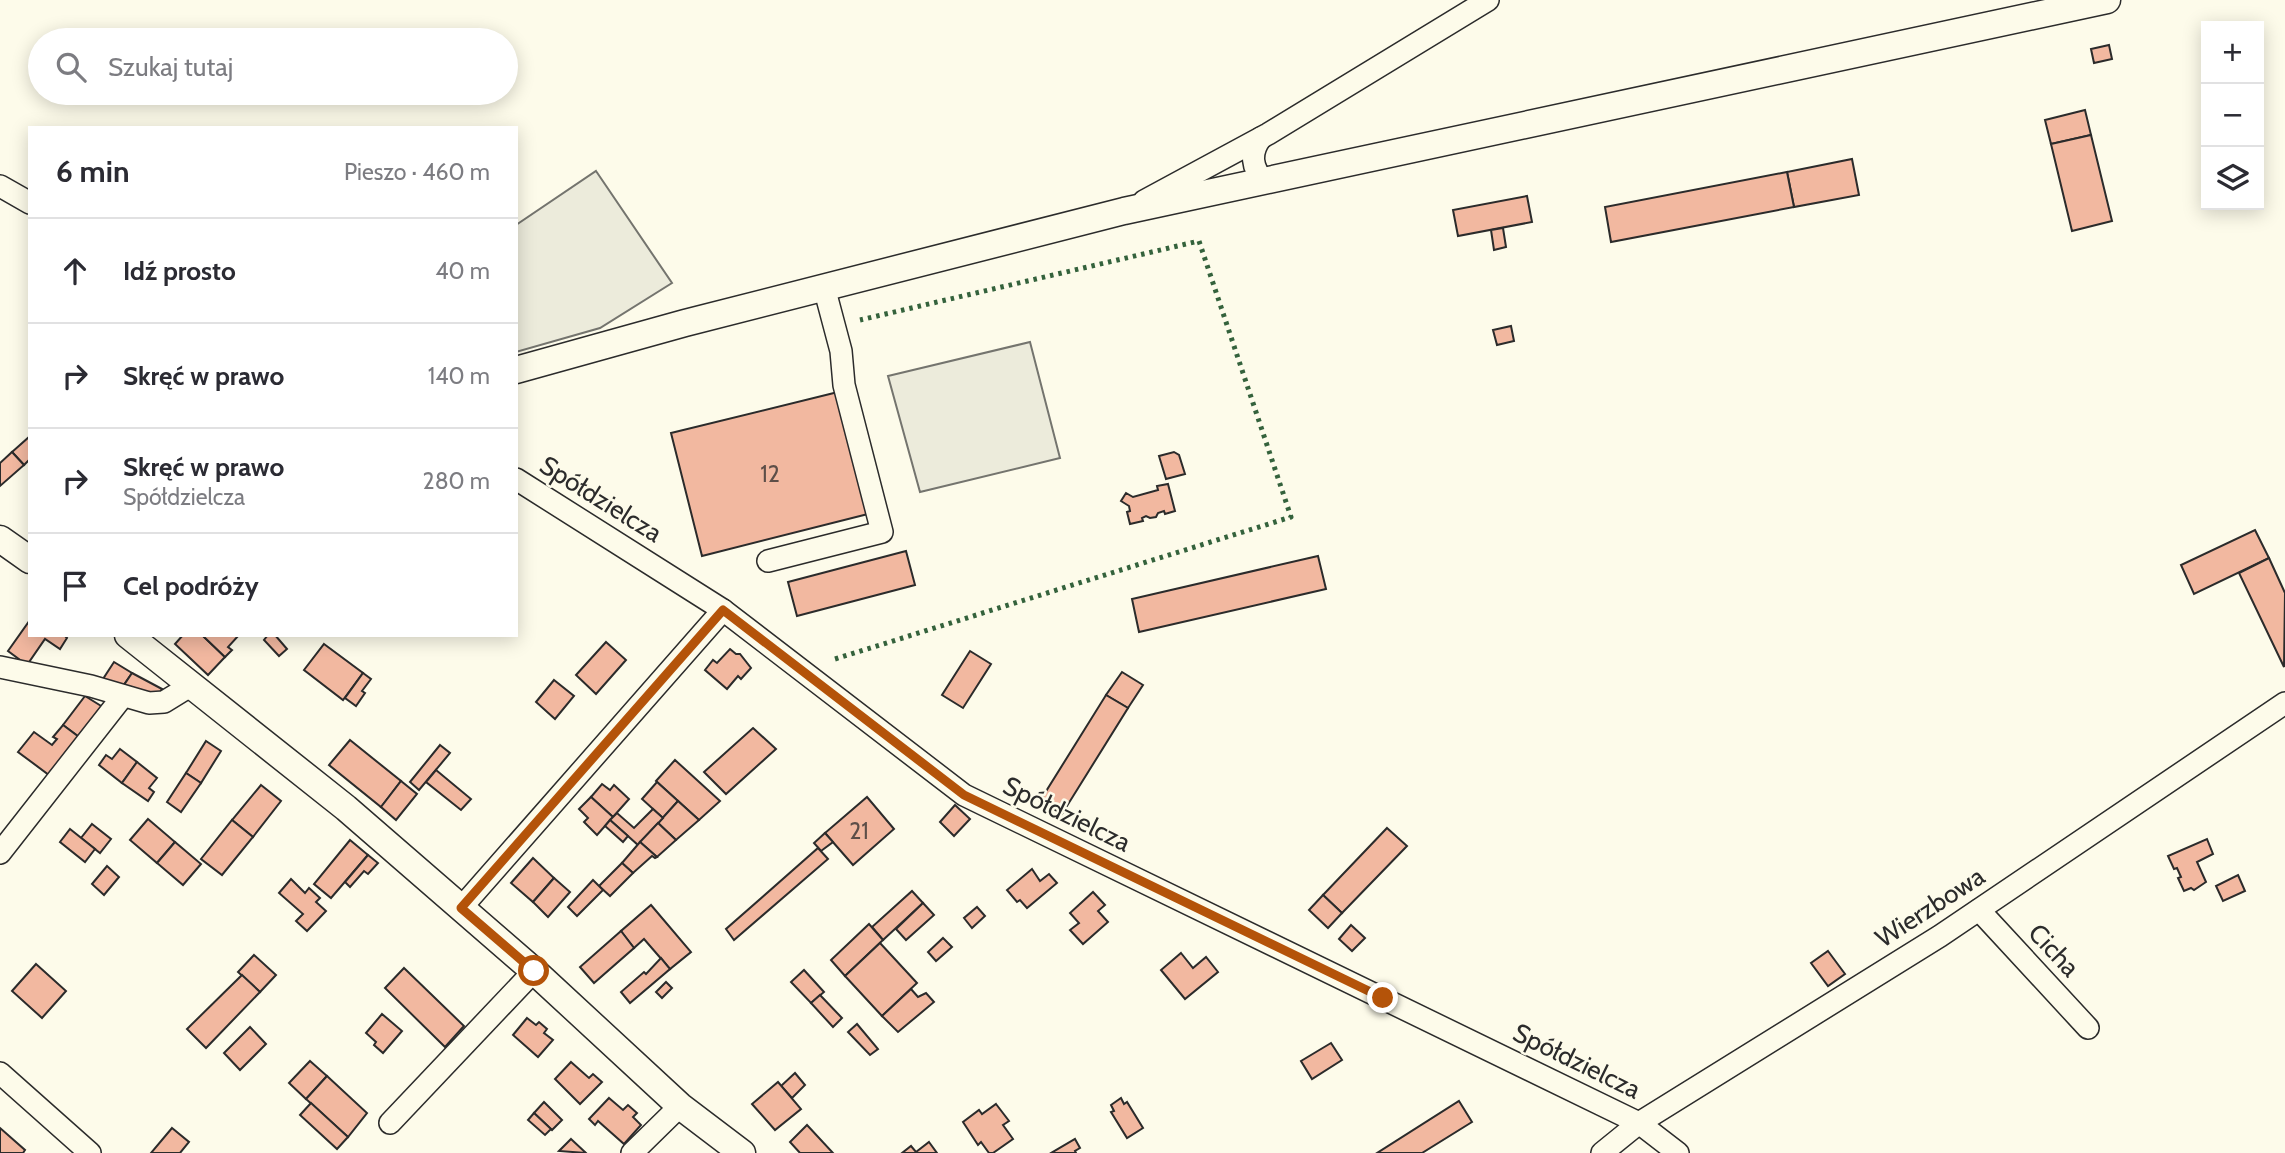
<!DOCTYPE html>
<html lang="pl">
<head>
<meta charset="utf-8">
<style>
  body { margin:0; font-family:Cabin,sans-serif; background:#f7f7f7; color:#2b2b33 }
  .controls { position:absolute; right:21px; top:21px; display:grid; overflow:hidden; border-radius:0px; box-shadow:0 4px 18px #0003 }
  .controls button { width:63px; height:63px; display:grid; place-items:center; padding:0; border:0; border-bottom:2px solid #e1e1e2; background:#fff; color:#2b2b33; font:35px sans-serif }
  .stop { position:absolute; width:21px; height:21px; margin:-16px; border:5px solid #b45309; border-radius:50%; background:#fff }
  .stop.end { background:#b45309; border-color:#fff; box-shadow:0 2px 7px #0008 }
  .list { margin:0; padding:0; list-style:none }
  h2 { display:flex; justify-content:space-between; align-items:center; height:91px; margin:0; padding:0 28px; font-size:30px }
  h2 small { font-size:23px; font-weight:400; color:#7c7c81 }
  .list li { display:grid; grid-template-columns:46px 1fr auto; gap:21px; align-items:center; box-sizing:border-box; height:105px; padding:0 28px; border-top:2px solid #e1e1e2 }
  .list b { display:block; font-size:26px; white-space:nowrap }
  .list p { margin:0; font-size:23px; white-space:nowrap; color:#7c7c81 }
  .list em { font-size:23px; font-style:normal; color:#7c7c81 }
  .icon { flex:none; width:38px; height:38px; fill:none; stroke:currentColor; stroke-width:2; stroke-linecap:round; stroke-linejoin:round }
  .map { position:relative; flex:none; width:2285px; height:1153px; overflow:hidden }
  .search { position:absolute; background:#fff; box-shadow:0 4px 18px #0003; left:28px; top:28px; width:490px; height:77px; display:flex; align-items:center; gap:18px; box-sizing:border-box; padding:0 24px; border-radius:38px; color:#7c7c81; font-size:26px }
  .panel { position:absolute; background:#fff; box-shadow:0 4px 18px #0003; left:28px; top:126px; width:490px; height:511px; border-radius:0px }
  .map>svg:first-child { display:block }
  .green { fill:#ecebdb; stroke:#74746e; stroke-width:2 }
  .building { fill:#f2b8a0; stroke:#2b2b2b; stroke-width:2 }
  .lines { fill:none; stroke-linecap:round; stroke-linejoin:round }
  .minor-casing { stroke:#2b2b2b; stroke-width:24 }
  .major-casing { stroke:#2b2b2b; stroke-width:29 }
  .minor { stroke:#fdfbea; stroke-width:21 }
  .major { stroke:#fdfbea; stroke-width:26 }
  .hedge { stroke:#34623c; stroke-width:5; stroke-dasharray:3.5 5; stroke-linecap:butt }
  .route { stroke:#b45309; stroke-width:9 }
  .labels { text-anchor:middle; stroke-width:5; stroke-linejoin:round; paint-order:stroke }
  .number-label { font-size:23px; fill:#5d4e48 }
  .street-label { font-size:26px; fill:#2b2b2b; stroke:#fdfbea }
</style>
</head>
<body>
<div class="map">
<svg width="2285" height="1153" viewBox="0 0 2285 1153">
  <rect width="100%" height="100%" fill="#fdfbea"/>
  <!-- green -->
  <g class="green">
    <polygon points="596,171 672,283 600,328 516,352 516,225"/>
    <polygon points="1030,342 1060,458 920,492 888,376"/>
  </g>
  <!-- building -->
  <g class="building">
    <polygon points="2109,45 2112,59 2094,63 2091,49"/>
    <polygon points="2085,110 2091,135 2051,144 2045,120"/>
    <polygon points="2091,135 2112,221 2072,231 2051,144"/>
    <polygon points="1852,159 1859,195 1794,207 1787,172"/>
    <polygon points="1787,172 1794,207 1611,242 1605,207"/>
    <polygon points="1527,196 1532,222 1458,236 1453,210"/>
    <polygon points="1503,228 1506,247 1494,250 1491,230"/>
    <polygon points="1511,326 1514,341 1497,345 1493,330"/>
    <polygon points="838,392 868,514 702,556 671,433"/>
    <polygon points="29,437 30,459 24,465 12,452"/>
    <polygon points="12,452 24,465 0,486 0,463"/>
    <polygon points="1174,452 1179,455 1185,474 1166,479 1159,456"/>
    <polygon points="1168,484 1175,511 1165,514 1164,511 1158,513 1156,517 1150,518 1146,516 1142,518 1143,521 1130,524 1127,512 1130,511 1129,506 1121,501 1126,493 1133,497 1158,490 1157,486"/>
    <polygon points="2255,530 2269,558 2194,594 2181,565"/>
    <polygon points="906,551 915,585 797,616 788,582"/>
    <polygon points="1318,556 1326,589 1139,632 1132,599"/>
    <polygon points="2269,558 2285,593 2284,667 2239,573"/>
    <polygon points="30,620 30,635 64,635 67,638 60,649 45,639 27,665 8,651"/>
    <polygon points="183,635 202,635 225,657 208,675 175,644"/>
    <polygon points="202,635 239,635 228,647 232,650 225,657"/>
    <polygon points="268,635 275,635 287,649 279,656 264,640"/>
    <polygon points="606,642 626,660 596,694 576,675"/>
    <polygon points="324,644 363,673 343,700 304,670"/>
    <polygon points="730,649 736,654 740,654 751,668 741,679 738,676 727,689 705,670 713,660 717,663"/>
    <polygon points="970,651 991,664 963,708 942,695"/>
    <polygon points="114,662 132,673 121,689 103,679"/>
    <polygon points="1122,672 1143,685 1128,708 1106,695"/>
    <polygon points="132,673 162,689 154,702 124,685"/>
    <polygon points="363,673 371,679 362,691 365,693 356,706 345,698"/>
    <polygon points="554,680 574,696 555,719 536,702"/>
    <polygon points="1106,695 1128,708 1062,814 1040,801"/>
    <polygon points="85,696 106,709 83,740 63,725"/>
    <polygon points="63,725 83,740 53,778 18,752 34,732 52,745 57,739 53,737"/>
    <polygon points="753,728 776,749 726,794 704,772"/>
    <polygon points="350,740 401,781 381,807 329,765"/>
    <polygon points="206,741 221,751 201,783 186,773"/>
    <polygon points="440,745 450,753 419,790 410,782"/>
    <polygon points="120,749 137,762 122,783 99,765 106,755 112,759"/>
    <polygon points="675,760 720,801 699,820 656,781"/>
    <polygon points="137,762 157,778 149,788 154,792 148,801 122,783"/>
    <polygon points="436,770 471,799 461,810 426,782"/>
    <polygon points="186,773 201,783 181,812 167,802"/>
    <polygon points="401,781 417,794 396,820 381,807"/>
    <polygon points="657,782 678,801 663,818 642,799"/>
    <polygon points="602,784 610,790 614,785 629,799 613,817 591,797"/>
    <polygon points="261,785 281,801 253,837 232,820"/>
    <polygon points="591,797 613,817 597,835 584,822 588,818 579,809"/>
    <polygon points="867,797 894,829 853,865 825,833"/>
    <polygon points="678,801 699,820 676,840 658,823"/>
    <polygon points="955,805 970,819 954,836 940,822"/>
    <polygon points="653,809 663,818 638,845 610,820 617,813 634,828"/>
    <polygon points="148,819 175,842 157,863 130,840"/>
    <polygon points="232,820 253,837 222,875 201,859"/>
    <polygon points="610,820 628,836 623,842 605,826"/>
    <polygon points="658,823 676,840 657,857 640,842"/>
    <polygon points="92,824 111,839 100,853 81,838"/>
    <polygon points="1387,828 1407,846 1342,913 1323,895"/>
    <polygon points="70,829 95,849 85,862 60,842"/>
    <polygon points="825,833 833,842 821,851 814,843"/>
    <polygon points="2207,839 2213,854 2197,862 2206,882 2194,890 2191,888 2184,891 2178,878 2181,877 2177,868 2174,869 2168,856"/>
    <polygon points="350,840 368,855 331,898 314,884"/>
    <polygon points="175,842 201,864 183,885 157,863"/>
    <polygon points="640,842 657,857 655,858 652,856 633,873 622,863"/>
    <polygon points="818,848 828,859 734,940 726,929"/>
    <polygon points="368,855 378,863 368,874 364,871 350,887 345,882"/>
    <polygon points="533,858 554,878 533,902 511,883"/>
    <polygon points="622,863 633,873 610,896 599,886"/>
    <polygon points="107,866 119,877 104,895 92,884"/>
    <polygon points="1032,869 1040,881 1049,874 1057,883 1027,908 1020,900 1017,902 1007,890"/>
    <polygon points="2238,875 2245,891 2223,901 2216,886"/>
    <polygon points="554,878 570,892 548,917 533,902"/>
    <polygon points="291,879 305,893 309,888 320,898 316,902 326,911 307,931 296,921 303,914 279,893"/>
    <polygon points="593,880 603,890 577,916 568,907"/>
    <polygon points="912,891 923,903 883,940 872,927"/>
    <polygon points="1093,892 1105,905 1098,911 1108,922 1083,944 1070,930 1079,923 1070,913"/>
    <polygon points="1323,895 1342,913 1328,928 1309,910"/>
    <polygon points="923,903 934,915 906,940 896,929"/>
    <polygon points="651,905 691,952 670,969 644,939 634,948 621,931"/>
    <polygon points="977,907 985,916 972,928 964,918"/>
    <polygon points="869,924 883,940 845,976 831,960"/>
    <polygon points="1351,925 1365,938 1352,951 1339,939"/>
    <polygon points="621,931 634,948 594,983 580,967"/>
    <polygon points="943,938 952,947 936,961 928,952"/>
    <polygon points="880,943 917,983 882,1016 845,976"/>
    <polygon points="1828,951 1845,974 1828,986 1811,963"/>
    <polygon points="1181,953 1193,968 1206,957 1218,972 1185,999 1161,970"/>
    <polygon points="254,955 276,975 260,992 238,972"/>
    <polygon points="661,958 670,969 630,1003 621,992 644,972 646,974"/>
    <polygon points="36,964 66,991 42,1018 12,991"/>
    <polygon points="404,968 464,1026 445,1047 385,988"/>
    <polygon points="804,970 824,992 811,1003 791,982"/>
    <polygon points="242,975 260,992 206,1048 187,1029"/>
    <polygon points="666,982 672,988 662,998 656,992"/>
    <polygon points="911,989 918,997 926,993 934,1002 898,1032 882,1016"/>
    <polygon points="820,995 842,1018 833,1027 811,1003"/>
    <polygon points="382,1014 402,1031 383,1053 374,1045 376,1042 366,1033"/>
    <polygon points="527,1018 536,1025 539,1022 547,1029 544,1033 553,1040 538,1057 513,1035"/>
    <polygon points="857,1024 878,1049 870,1055 848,1032"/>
    <polygon points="250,1027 266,1044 240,1070 224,1053"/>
    <polygon points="1331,1043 1342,1060 1312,1079 1301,1061"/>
    <polygon points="310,1061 327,1076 306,1099 289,1083"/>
    <polygon points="571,1062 589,1078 593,1074 602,1082 580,1104 555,1079"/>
    <polygon points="795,1073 805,1085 792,1098 781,1086"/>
    <polygon points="327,1076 367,1113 348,1137 306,1099"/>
    <polygon points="778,1082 801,1109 775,1130 752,1104"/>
    <polygon points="609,1098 623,1110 628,1105 637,1113 633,1117 641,1125 624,1144 598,1121 595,1125 589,1119"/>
    <polygon points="1121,1098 1124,1104 1127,1102 1143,1128 1127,1138 1111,1112 1114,1111 1111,1105"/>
    <polygon points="1459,1101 1472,1122 1422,1153 1377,1153"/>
    <polygon points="544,1102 562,1120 552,1130 534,1113"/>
    <polygon points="311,1103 348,1137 337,1149 300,1115"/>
    <polygon points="996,1104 1009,1121 1003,1125 1013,1139 993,1153 989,1153 981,1142 978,1145 963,1122 979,1110 982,1114"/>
    <polygon points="534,1113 551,1129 545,1135 528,1120"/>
    <polygon points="807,1125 833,1153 800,1153 790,1142"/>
    <polygon points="0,1128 25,1150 23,1153 0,1153"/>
    <polygon points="172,1128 189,1142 180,1153 151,1153"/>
    <polygon points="571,1139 586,1153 559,1151"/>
    <polygon points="1075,1139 1080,1148 1075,1151 1076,1153 1051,1153"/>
    <polygon points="929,1142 937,1153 902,1153 911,1146 916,1152"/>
  </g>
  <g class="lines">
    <defs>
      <g id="minor">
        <path d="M1261,138C1250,152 1251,169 1265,181"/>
        <polyline points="0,186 30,203"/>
        <polyline points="1144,201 1268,134 1488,0"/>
        <polyline points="516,479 723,610 964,795 1639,1123 1678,1153"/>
        <polyline points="768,561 882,532 844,385 841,351 824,287"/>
        <polyline points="0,667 91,686 149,703 164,702 190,686"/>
        <polyline points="0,853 123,696"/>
        <polyline points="461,908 723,610"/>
        <polyline points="1979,910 2088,1028"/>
        <polyline points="0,1073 90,1153"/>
        <polyline points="390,1123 534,971"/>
        <polyline points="632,1153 680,1106"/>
        <polyline points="1602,1153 1639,1123 1940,936 2285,703"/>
      </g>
      <g id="major">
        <polyline points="516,370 685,323 1124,211 2107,0"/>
        <polyline points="0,539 30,560"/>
        <polyline points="128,635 346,808 534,971 680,1106 742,1153"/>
      </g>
    </defs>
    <!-- minor casing -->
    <use href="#minor" class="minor-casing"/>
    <!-- major casing -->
    <use href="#major" class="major-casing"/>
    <!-- minor -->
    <use href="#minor" class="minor"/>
    <!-- major -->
    <use href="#major" class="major"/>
    <!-- hedge -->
    <polyline class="hedge" points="835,659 1291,517 1199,241 860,320"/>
  </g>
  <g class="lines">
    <!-- route -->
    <polyline class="route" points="534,971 461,908 723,610 964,795 1383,998"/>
  </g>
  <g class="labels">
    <!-- number labels -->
    <g class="number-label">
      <text x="770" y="482">12</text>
      <text x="859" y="839">21</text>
    </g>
    <!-- street labels -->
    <g class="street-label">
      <text transform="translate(601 499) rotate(32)" y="9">Spółdzielcza</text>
      <text transform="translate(1067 814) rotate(26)" y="9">Spółdzielcza</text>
      <text transform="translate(1930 907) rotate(-33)" y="9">Wierzbowa</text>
      <text transform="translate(2054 950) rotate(47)" y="9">Cicha</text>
      <text transform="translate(1577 1061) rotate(26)" y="9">Spółdzielcza</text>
    </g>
  </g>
</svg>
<div class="controls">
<button>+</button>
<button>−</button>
<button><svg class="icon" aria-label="layers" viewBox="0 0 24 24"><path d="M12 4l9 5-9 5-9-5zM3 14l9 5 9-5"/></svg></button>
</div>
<div class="stop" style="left:534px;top:971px"></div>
<div class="stop end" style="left:1383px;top:998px"></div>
<div class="search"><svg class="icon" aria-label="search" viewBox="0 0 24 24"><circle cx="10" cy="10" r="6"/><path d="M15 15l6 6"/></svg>Szukaj tutaj</div>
<section class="panel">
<h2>6 min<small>Pieszo · 460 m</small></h2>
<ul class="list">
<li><svg class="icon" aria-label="ahead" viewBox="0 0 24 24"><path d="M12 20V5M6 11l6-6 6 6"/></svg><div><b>Idź prosto</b></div><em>40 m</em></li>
<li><svg class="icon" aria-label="right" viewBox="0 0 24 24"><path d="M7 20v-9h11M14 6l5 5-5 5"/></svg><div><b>Skręć w prawo</b></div><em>140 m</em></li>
<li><svg class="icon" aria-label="right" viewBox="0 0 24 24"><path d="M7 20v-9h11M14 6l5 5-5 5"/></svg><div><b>Skręć w prawo</b><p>Spółdzielcza</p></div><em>280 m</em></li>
<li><svg class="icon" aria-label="arrive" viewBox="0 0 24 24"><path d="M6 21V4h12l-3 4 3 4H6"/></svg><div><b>Cel podróży</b></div></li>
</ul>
</section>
</div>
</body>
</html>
